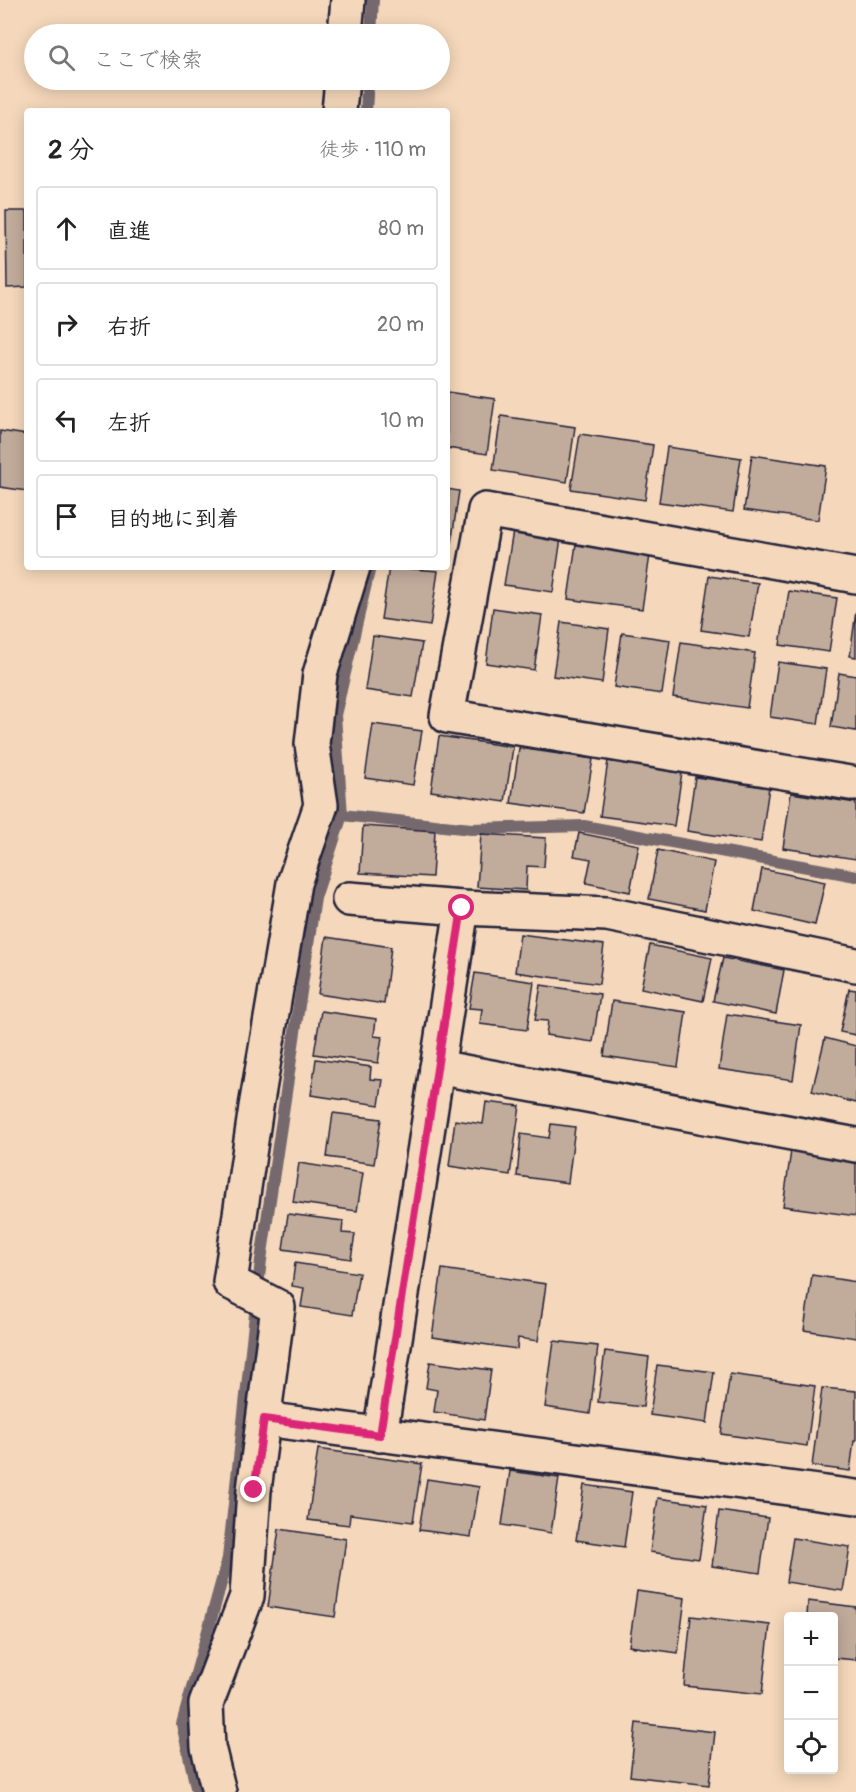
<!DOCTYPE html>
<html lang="ja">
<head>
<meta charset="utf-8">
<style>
  body { margin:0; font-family:Pangolin,"Klee One",sans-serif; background:#f6f6f6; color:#222 }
  .controls { position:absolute; right:18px; bottom:18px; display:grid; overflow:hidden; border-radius:6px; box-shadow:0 3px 15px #0003 }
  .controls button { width:54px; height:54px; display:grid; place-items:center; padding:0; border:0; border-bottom:2px solid #e0e0e0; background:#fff; color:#222; font:30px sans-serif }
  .stop { position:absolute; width:18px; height:18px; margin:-14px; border:4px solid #db2777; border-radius:50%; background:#fff }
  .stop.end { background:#db2777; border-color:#fff; box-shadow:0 2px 6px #0008 }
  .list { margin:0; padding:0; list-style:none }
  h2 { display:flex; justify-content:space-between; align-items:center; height:78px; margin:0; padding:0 24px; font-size:26px }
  h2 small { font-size:20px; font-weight:400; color:#767676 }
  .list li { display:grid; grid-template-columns:39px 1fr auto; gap:18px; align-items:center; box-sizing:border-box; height:84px; margin:0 12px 12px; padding:0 12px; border:2px solid #e0e0e0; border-radius:6px }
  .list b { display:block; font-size:22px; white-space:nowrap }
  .list em { font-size:20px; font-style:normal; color:#767676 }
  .icon { flex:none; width:33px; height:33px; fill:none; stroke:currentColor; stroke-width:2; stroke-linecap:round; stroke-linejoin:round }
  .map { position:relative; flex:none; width:856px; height:1792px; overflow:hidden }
  .search { position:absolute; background:#fff; box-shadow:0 3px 15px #0003; left:24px; top:24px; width:426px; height:66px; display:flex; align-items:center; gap:15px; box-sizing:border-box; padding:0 21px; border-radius:33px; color:#767676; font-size:22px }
  .panel { position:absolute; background:#fff; box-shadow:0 3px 15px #0003; left:24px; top:108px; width:426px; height:462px; border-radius:6px }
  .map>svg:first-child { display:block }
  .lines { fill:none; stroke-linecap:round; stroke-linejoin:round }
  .stream { stroke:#75696e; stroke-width:12 }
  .building { fill:#c1ab9b; stroke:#22223b; stroke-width:1.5 }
  .minor-casing { stroke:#22223b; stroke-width:38 }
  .minor { stroke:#f5d8bb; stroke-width:33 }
  .route { stroke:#db2777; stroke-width:8 }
</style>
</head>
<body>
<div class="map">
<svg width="856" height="1792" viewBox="0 0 856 1792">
  <rect width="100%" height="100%" fill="#f5d8bb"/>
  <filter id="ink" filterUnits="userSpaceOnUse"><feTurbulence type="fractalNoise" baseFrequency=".0167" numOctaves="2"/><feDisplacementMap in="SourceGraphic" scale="12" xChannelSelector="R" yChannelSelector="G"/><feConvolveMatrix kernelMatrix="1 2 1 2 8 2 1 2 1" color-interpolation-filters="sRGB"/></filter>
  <g filter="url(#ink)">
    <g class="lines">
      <!-- stream -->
      <g class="stream">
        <polyline points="371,34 373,0"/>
        <polyline points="366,111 368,80"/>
        <polyline points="342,815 471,829 584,826 856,876"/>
        <polyline points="197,1792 182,1724 228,1558 261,1260 315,898 342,815 335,715 370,567"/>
      </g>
    </g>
    <!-- building -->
    <g class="building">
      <polygon points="6,211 27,211 27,287 7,288"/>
      <polygon points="447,392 495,399 487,454 447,448"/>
      <polygon points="501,416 575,427 567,482 493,470"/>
      <polygon points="0,431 27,435 27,491 0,487"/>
      <polygon points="580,434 653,445 645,500 571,489"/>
      <polygon points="667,447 741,458 733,512 659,502"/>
      <polygon points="752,455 826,466 818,520 744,510"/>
      <polygon points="447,489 459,491 451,545 447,544"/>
      <polygon points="513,531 561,538 553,592 504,585"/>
      <polygon points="576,544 650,555 642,609 568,599"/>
      <polygon points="389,567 438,571 430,626 381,619"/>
      <polygon points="709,576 758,583 749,637 701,630"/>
      <polygon points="789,591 837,598 829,652 780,645"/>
      <polygon points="493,608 542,615 534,670 486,663"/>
      <polygon points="856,611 856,657 850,656"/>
      <polygon points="561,622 609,629 602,683 553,676"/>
      <polygon points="622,633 670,640 662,694 614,687"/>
      <polygon points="373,636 422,643 413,697 365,690"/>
      <polygon points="681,642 755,653 747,708 673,697"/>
      <polygon points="778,662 826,669 818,724 770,717"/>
      <polygon points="839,673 856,676 856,731 831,727"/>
      <polygon points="373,724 422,731 413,785 365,778"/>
      <polygon points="439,736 513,747 505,802 431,791"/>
      <polygon points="519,748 593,759 584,813 511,803"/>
      <polygon points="608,761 682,772 674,826 600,816"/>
      <polygon points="695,777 769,787 761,842 687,831"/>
      <polygon points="791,793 856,803 856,859 783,848"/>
      <polygon points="363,826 435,831 432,877 360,873"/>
      <polygon points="579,833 639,845 630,892 586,883 591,859 574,856"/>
      <polygon points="481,834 546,838 544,867 527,866 526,890 477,887"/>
      <polygon points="658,850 714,862 705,910 649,899"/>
      <polygon points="762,869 825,882 815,925 754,911"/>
      <polygon points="520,934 604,945 599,984 515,972"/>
      <polygon points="326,937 391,947 384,1004 318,994"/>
      <polygon points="650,945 712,958 703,1001 641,988"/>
      <polygon points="723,958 784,970 776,1014 713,1001"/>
      <polygon points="475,973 534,982 527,1030 480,1024 482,1009 469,1008"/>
      <polygon points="541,985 600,994 593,1042 546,1035 548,1021 535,1020"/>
      <polygon points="849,989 856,990 856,1035 840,1032"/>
      <polygon points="612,1001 686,1012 678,1067 604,1056"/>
      <polygon points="321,1011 376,1019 374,1036 382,1037 378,1063 314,1054"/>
      <polygon points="727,1014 801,1025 793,1080 719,1069"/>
      <polygon points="825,1038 856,1046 856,1103 812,1091"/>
      <polygon points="316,1059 371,1067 370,1079 383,1080 379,1105 311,1095"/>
      <polygon points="486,1102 520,1106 510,1175 449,1166 455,1120 483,1124"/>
      <polygon points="333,1113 381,1119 374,1164 327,1157"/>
      <polygon points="551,1124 575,1127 568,1183 517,1176 521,1134 549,1138"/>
      <polygon points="791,1151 856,1160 856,1216 783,1206"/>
      <polygon points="299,1163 363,1173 357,1211 293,1202"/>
      <polygon points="288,1214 343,1221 342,1233 355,1234 351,1259 283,1249"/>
      <polygon points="295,1263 359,1273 352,1315 301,1307 304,1288 292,1286"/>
      <polygon points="442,1269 546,1284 538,1341 518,1338 517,1349 432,1337"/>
      <polygon points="812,1275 856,1282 856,1338 804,1330"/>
      <polygon points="554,1341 598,1346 590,1414 545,1407"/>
      <polygon points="605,1351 649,1357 643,1407 598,1402"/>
      <polygon points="430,1362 491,1370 484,1420 434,1412 437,1390 426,1388"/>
      <polygon points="657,1365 714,1372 707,1423 650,1415"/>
      <polygon points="730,1374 815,1386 807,1446 721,1434"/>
      <polygon points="822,1388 856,1391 856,1441 854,1441 850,1471 812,1466"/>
      <polygon points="318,1449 422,1464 413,1522 350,1514 349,1525 308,1520"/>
      <polygon points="510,1471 559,1478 551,1533 502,1525"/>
      <polygon points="427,1479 479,1487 471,1537 419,1530"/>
      <polygon points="584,1485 632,1492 624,1547 576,1540"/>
      <polygon points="658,1498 707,1505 699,1559 650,1552"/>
      <polygon points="719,1511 768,1518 760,1573 712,1566"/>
      <polygon points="279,1529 346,1539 335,1617 268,1607"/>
      <polygon points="793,1538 850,1547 843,1591 786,1582"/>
      <polygon points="637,1591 685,1598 678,1653 629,1646"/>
      <polygon points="808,1601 856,1607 856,1660 834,1658 834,1616 807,1616"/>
      <polygon points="691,1616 770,1625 762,1694 684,1686"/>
      <polygon points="636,1723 715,1732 709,1785 630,1776"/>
    </g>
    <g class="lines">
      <defs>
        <g id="minor">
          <polyline points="345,34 348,0"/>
          <polyline points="339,111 342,80"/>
          <polyline points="856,576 485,510 447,716 856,784"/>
          <polyline points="349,899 462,908 607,914 856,965"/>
          <polyline points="437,1067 856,1145"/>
          <polyline points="264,1419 856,1497"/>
          <polyline points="380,1435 462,908"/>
          <polyline points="219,1792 208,1747 206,1704 247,1596 254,1490 278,1307 230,1282 256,1107 294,883 321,805 312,744 320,674 353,567"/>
        </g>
      </defs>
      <!-- minor casing -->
      <use href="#minor" class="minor-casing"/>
      <!-- minor -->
      <use href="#minor" class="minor"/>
    </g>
  </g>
  <g class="lines" filter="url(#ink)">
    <!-- route -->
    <polyline class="route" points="254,1490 264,1419 380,1435 462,908"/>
  </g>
</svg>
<div class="controls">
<button>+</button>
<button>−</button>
<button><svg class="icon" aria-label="locate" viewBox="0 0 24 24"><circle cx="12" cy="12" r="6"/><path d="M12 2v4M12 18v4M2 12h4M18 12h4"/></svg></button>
</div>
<div class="stop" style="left:462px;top:908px"></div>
<div class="stop end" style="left:254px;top:1490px"></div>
<div class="search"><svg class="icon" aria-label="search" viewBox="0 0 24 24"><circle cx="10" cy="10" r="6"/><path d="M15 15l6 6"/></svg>ここで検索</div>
<section class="panel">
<h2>2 分<small>徒歩 · 110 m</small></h2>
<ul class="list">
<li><svg class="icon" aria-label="ahead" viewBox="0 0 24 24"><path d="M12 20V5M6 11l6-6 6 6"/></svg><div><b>直進</b></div><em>80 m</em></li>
<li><svg class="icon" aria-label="right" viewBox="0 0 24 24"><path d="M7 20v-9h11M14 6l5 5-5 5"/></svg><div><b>右折</b></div><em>20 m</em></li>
<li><svg class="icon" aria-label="left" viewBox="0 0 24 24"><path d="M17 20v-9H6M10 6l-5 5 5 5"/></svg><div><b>左折</b></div><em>10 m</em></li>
<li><svg class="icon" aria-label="arrive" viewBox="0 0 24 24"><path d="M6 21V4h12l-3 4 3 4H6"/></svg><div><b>目的地に到着</b></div></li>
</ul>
</section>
</div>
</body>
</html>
